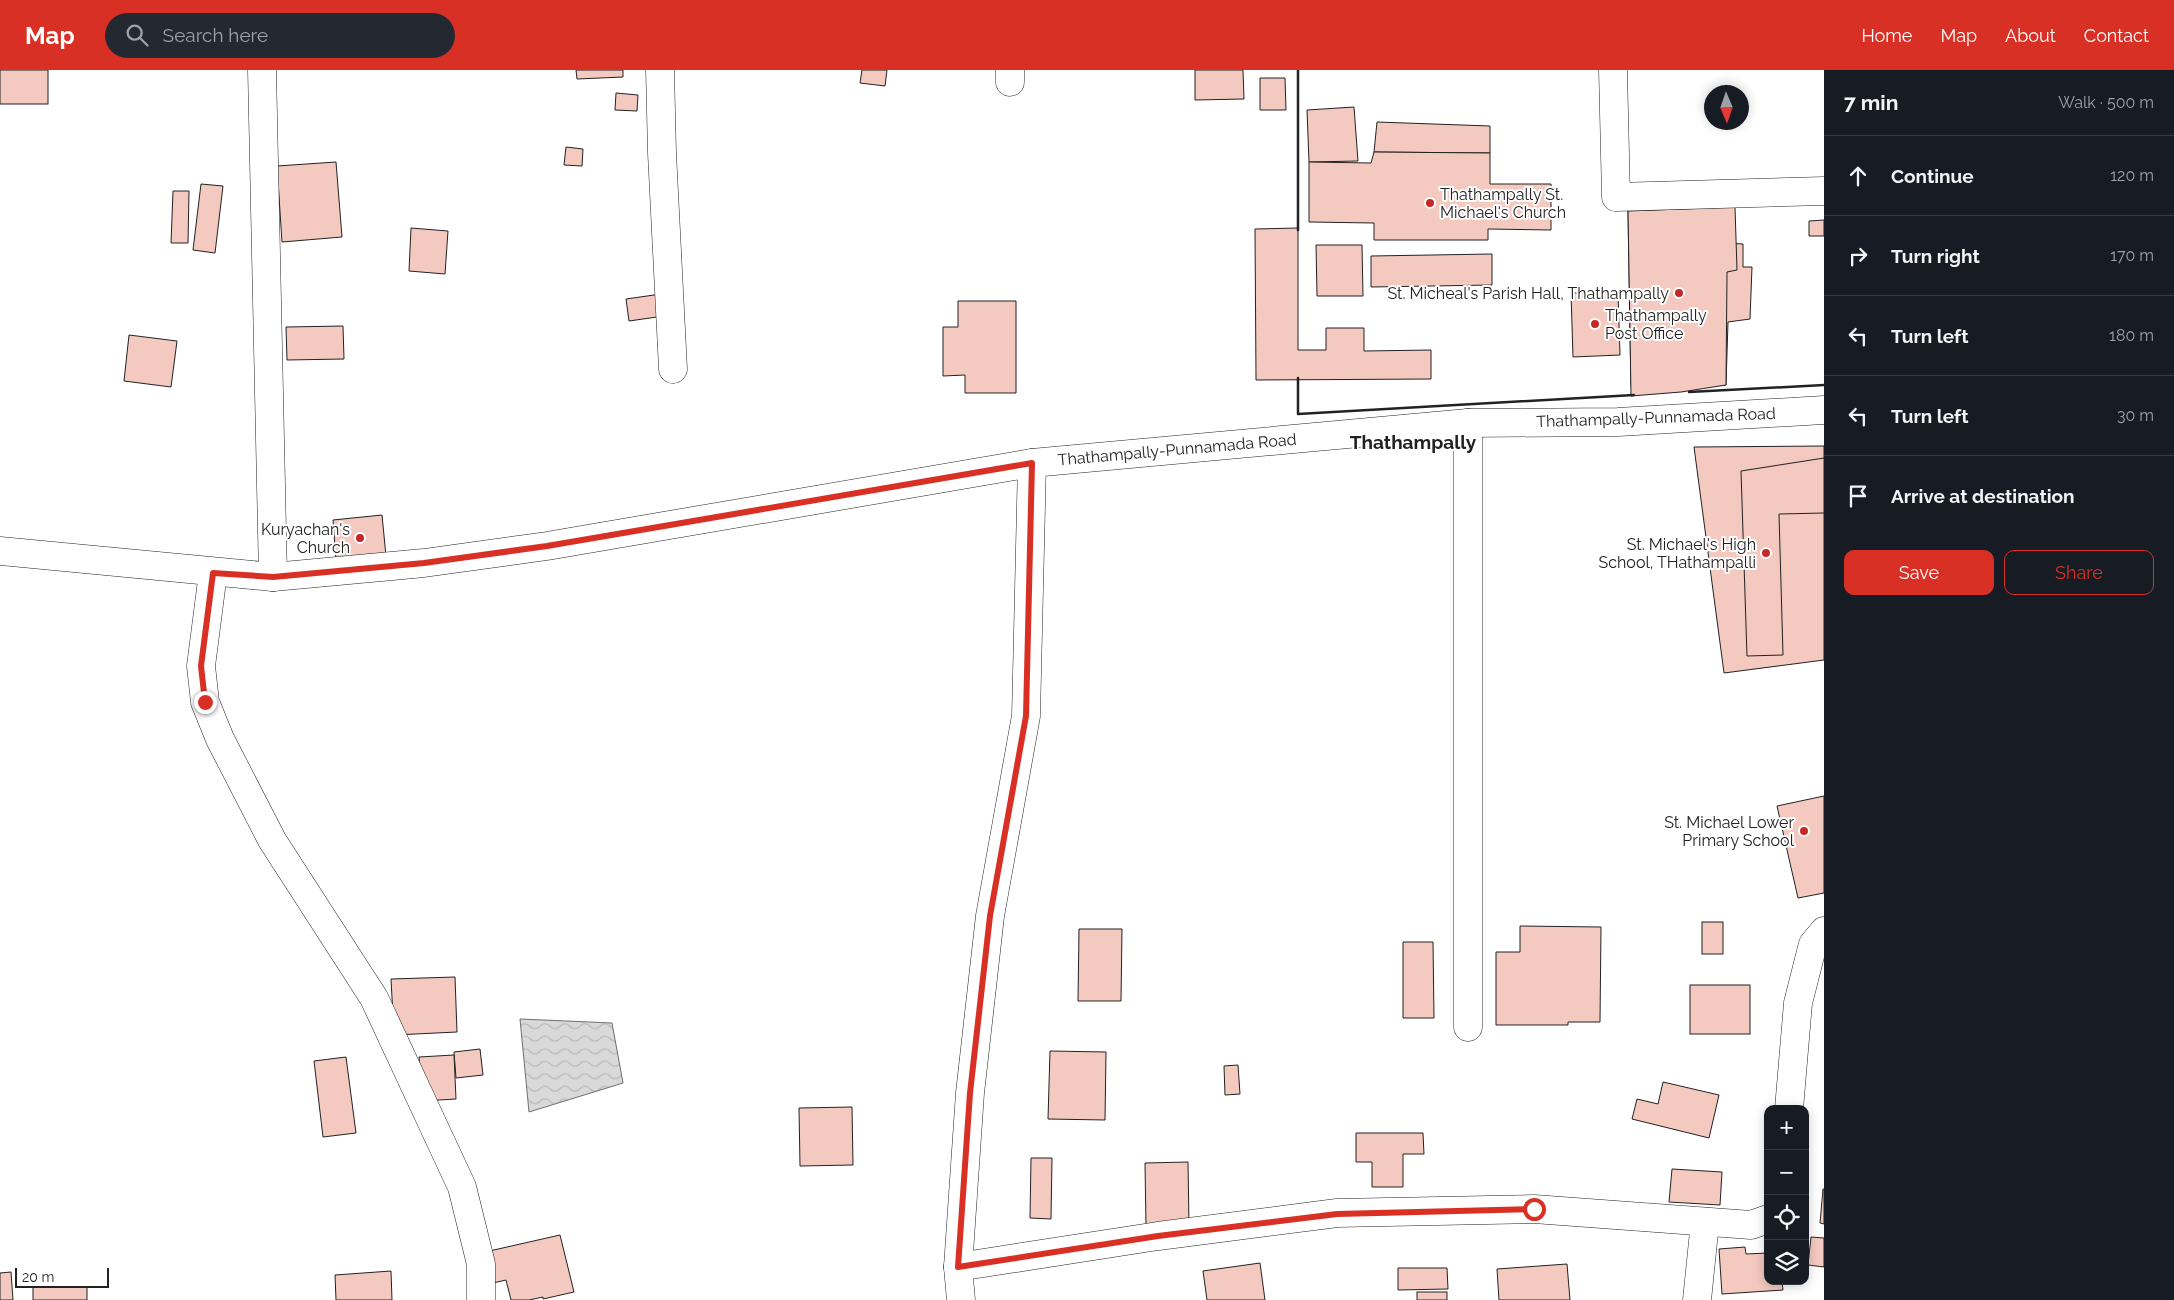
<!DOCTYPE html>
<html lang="en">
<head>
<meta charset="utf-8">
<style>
  body { margin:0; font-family:Raleway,sans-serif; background:#242831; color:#f1f3f6 }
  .controls { position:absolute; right:15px; bottom:15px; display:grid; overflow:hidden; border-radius:10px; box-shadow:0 2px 12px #0003 }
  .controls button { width:45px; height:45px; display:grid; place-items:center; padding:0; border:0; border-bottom:1px solid #363941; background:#171b24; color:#f1f3f6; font:25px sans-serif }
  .compass { position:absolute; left:1704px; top:15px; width:45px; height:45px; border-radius:50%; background:#171b24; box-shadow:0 2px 12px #0003; rotate:178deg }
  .scale { position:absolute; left:15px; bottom:12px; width:94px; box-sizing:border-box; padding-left:5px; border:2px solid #222; border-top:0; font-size:14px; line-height:18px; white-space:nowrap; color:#222; -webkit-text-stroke:4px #fff; paint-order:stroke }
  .stop { position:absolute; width:15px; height:15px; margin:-11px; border:4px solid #d93025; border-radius:50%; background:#fff }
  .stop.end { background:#d93025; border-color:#fff; box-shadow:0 1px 5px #0008 }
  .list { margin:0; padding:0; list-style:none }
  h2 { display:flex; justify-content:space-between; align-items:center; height:65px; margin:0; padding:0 20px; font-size:21px }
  h2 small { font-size:16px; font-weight:400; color:#9ea1a6 }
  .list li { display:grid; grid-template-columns:32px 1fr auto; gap:15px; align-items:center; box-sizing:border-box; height:80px; padding:0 20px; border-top:1px solid #363941 }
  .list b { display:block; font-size:19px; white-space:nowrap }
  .list em { font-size:16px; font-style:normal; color:#9ea1a6 }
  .actions { display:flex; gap:10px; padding:15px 20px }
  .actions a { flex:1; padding:11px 0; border:1px solid #d93025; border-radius:10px; text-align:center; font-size:18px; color:#d93025 }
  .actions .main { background:#d93025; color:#fff }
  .icon { flex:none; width:28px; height:28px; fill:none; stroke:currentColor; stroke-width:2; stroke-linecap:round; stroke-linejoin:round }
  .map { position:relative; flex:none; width:1824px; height:1230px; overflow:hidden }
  header { display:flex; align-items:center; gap:30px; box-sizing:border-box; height:70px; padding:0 25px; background:#d93025; color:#fff }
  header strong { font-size:24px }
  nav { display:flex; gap:28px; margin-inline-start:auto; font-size:18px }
  .search { width:350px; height:45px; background:#242831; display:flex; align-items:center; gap:12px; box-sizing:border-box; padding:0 18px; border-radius:28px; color:#9ea1a6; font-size:19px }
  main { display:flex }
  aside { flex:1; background:#171b24 }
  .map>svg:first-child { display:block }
  .water { fill:url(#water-waves); stroke:#6f6f6f }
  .building { fill:#f3c9c0; stroke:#222 }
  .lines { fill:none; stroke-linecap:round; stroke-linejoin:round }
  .minor-casing { stroke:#222; stroke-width:29 }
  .major-casing { stroke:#222; stroke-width:29 }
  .minor { stroke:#fff; stroke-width:28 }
  .major { stroke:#fff; stroke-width:28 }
  .wall { stroke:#222; stroke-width:2.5 }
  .route { stroke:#d93025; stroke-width:6 }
  .poi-dot { fill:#c62828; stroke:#fff; stroke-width:2 }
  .labels { text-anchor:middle; stroke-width:4; stroke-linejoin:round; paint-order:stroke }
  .poi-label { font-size:16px; fill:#222; stroke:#fff; text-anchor:end }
  .street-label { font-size:16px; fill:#222; stroke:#fff }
  .quarter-label { font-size:19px; font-weight:bold; fill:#222; stroke:#fff }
</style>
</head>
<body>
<header>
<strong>Map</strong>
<div class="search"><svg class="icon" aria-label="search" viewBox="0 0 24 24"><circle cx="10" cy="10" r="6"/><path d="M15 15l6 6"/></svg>Search here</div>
<nav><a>Home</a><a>Map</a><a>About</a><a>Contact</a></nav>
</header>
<main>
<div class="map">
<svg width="1824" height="1230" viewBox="0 0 1824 1230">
  <defs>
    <pattern id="water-waves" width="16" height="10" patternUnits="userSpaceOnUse" patternTransform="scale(1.25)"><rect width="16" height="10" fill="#d9d9d9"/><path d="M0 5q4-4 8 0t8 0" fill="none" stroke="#bababa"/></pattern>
  </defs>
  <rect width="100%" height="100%" fill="#fff"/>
  <!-- water -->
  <polygon class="water" points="520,949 612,953 623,1013 529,1042"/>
  <!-- building -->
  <g class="building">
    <rect x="0" y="0" width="48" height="34"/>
    <polygon points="576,0 623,0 623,7 577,9"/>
    <polygon points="862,0 887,0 885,16 860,13"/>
    <polygon points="1195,0 1243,0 1244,29 1195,30"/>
    <polygon points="1260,8 1285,8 1286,40 1260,40"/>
    <polygon points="616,23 638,25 637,41 615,40"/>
    <polygon points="1354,37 1358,91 1309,92 1307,40"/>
    <polygon points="1377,52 1490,56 1490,83 1374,82"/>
    <polygon points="566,77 583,79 582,96 564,95"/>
    <polygon points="1374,82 1490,83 1490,114 1551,114 1551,160 1488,159 1488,170 1374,170 1374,153 1309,152 1309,92 1371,93"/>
    <polygon points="336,92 342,167 282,172 277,96"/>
    <polygon points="201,114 223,116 215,183 193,180"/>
    <polygon points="173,121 189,121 188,173 171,173"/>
    <polygon points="1726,137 1727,173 1743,174 1743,197 1752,197 1750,249 1728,252 1726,315 1631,316 1628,141"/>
    <polygon points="1735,137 1737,200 1727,202 1726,315 1681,322 1631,326 1628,141"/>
    <polygon points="1824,150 1824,166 1809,166 1809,151"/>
    <polygon points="411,158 448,161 445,204 409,201"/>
    <polygon points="1298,158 1298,280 1326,280 1326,258 1364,258 1364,281 1431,280 1431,309 1256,310 1255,159"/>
    <polygon points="1316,175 1362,175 1363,226 1317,226"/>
    <polygon points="1492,184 1492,215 1371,217 1371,186"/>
    <polygon points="1571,223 1618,223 1620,285 1573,287"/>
    <polygon points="661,224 664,246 629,251 626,229"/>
    <polygon points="958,231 1016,231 1016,323 965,323 965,305 943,306 943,257 958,257"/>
    <polygon points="343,256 344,289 287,290 286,257"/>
    <polygon points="129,265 177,271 171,317 124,311"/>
    <polygon points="1824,376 1824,590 1724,603 1694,377"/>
    <polygon points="1824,388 1824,443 1779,444 1783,585 1747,586 1741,401"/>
    <polygon points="382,445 386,486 336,490 333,450"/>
    <polygon points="1824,726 1824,823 1798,828 1777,736"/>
    <rect x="1702" y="852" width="21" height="32"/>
    <polygon points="1520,856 1601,857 1600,952 1568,952 1568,955 1496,955 1496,882 1520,882"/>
    <polygon points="1079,859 1122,859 1121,931 1078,931"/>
    <polygon points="1403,872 1433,872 1434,948 1403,948"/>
    <polygon points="455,907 457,962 394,965 391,909"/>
    <rect x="1690" y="915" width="60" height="49"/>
    <polygon points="480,979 483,1005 456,1008 454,982"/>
    <polygon points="1050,981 1106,982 1105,1050 1048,1049"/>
    <polygon points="454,985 456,1029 422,1031 419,987"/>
    <polygon points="346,987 356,1063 323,1067 314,991"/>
    <polygon points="1238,995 1240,1024 1225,1025 1224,996"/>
    <polygon points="1663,1012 1719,1025 1709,1068 1632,1049 1637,1029 1658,1034"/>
    <polygon points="852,1037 853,1095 800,1096 799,1038"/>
    <polygon points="1356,1063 1423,1063 1424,1084 1403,1084 1403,1117 1372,1117 1372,1092 1356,1092"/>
    <polygon points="1031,1088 1052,1088 1051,1149 1030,1148"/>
    <polygon points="1188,1092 1189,1156 1146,1157 1145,1093"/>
    <polygon points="1672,1099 1722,1102 1720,1135 1669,1132"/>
    <polygon points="1823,1119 1824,1119 1824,1154 1820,1153"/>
    <polygon points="560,1165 574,1222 543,1229 543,1227 529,1230 511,1230 506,1210 493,1213 485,1182"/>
    <polygon points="1811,1167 1824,1168 1824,1197 1808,1195"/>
    <polygon points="1745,1177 1746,1184 1768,1183 1768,1211 1782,1211 1783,1220 1722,1224 1719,1179"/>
    <polygon points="1260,1193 1265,1230 1207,1230 1203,1201"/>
    <polygon points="1567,1194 1570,1230 1499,1230 1497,1199"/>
    <polygon points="1398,1198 1447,1198 1448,1219 1398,1220"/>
    <polygon points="391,1201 392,1230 336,1230 335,1205"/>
    <polygon points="11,1202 13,1230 0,1230 0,1203"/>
    <rect x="33" y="1217" width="54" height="13"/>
    <rect x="1417" y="1222" width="30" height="8"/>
  </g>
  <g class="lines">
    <defs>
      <g id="minor">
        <polyline points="262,0 273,507"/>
        <polyline points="660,0 662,83 673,299"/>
        <polyline points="1613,0 1616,127 1824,121"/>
        <polyline points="1010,12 1010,0"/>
        <polyline points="1468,353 1468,957"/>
        <polyline points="213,503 201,596 205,632 220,669 272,770 374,928 462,1117 481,1194 481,1230"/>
        <polyline points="1789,1039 1798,933 1813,874 1824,861"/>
        <polyline points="958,1197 1158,1166 1337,1143 1534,1139 1751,1155 1768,1149"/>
        <polyline points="961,1230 958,1197 970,1023 990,846 1026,646 1032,393"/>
        <polyline points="1697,1230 1705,1152"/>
      </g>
      <polyline id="major" points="0,481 273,507 424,493 547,476 1032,393 1468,353 1618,352 1824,340"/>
    </defs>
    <!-- minor casing -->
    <use href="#minor" class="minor-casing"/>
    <!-- major casing -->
    <use href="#major" class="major-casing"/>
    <!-- minor -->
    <use href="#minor" class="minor"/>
    <!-- major -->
    <use href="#major" class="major"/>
    <!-- wall -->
    <g class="wall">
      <polyline points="1298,160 1298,0"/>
      <polyline points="1298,308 1298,344 1634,325"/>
      <polyline points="1689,322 1824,315"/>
    </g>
  </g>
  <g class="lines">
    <!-- route -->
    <polyline class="route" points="205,632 201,596 213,503 273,507 424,493 547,476 1032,393 1026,646 990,846 970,1023 958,1197 1158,1166 1337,1144 1534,1139"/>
  </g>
  <!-- markers -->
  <g class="poi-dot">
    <circle cx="1430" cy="133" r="5"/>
    <circle cx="1679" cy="223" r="5"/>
    <circle cx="1595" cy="254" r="5"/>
    <circle cx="360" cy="468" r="5"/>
    <circle cx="1766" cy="483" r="5"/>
    <circle cx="1804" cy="761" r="5"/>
  </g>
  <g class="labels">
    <!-- poi labels -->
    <g class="poi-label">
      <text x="1440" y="130" text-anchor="start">Thathampally St.<tspan x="1440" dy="18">Michael's Church</tspan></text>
      <text x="1669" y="229">St. Micheal's Parish Hall, Thathampally</text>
      <text x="1605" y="251" text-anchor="start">Thathampally<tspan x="1605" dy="18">Post Office</tspan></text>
      <text x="350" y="465">Kuryachan's<tspan x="350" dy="18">Church</tspan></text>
      <text x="1756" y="480">St. Michael's High<tspan x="1756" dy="18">School, THathampalli</tspan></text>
      <text x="1794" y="758">St. Michael Lower<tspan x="1794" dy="18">Primary School</tspan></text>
    </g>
    <!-- street labels -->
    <g class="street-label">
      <text transform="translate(1656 347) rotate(-2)" y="6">Thathampally-Punnamada Road</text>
      <text transform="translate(1177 379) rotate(-5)" y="6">Thathampally-Punnamada Road</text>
    </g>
    <!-- quarter labels -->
    <g class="quarter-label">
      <text x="1413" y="379">Thathampally</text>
    </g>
  </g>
</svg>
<div class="controls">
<button>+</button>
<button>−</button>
<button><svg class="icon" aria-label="locate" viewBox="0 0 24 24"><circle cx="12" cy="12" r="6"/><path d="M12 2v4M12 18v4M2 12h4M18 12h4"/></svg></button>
<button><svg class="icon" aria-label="layers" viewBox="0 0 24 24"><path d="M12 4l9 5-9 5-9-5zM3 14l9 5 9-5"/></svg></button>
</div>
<svg class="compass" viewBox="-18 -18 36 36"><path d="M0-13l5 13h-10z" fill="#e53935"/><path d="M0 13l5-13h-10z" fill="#9ea1a6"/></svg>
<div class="scale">20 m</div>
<div class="stop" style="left:1534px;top:1139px"></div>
<div class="stop end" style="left:205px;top:632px"></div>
</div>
<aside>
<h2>7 min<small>Walk · 500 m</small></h2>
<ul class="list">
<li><svg class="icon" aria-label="ahead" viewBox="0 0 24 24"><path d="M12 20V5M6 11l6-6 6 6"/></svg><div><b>Continue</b></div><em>120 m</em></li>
<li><svg class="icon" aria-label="right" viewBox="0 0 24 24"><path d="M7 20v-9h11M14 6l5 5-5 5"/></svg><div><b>Turn right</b></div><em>170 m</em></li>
<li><svg class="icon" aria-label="left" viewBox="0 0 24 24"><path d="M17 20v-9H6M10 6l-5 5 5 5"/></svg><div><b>Turn left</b></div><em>180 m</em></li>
<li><svg class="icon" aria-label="left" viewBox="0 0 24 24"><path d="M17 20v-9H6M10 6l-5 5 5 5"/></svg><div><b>Turn left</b></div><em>30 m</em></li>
<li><svg class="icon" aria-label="arrive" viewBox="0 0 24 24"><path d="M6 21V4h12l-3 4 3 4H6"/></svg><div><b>Arrive at destination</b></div></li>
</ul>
<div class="actions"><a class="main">Save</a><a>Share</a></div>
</aside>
</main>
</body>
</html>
